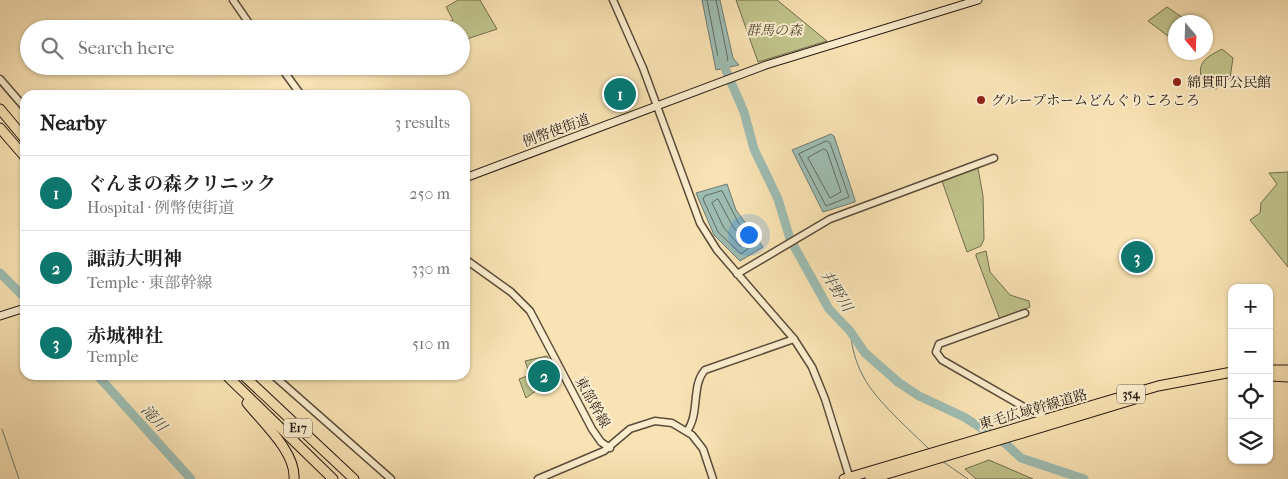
<!DOCTYPE html>
<html lang="en">
<head>
<meta charset="utf-8">
<style>
  body { margin:0; font-family:"IM FELL French Canon","Noto Serif JP",serif; background:#f6f6f6; color:#222 }
  .controls { position:absolute; right:15px; bottom:15px; display:grid; overflow:hidden; border-radius:10px; box-shadow:0 1px 4px #0004 }
  .controls button { width:45px; height:45px; display:grid; place-items:center; padding:0; border:0; border-bottom:1px solid #e0e0e0; background:#fff; color:#222; font:25px sans-serif }
  .compass { position:absolute; left:1168px; top:15px; width:45px; height:45px; border-radius:50%; background:#fff; box-shadow:0 1px 4px #0004; rotate:161deg }
  .you { position:absolute; left:748px; top:234px; width:18px; height:18px; margin:-12px; border:4px solid #fff; border-radius:50%; background:#1a73e8; box-shadow:0 0 0 8px #1a73e833 }
  .badge { display:grid; place-items:center; width:32px; height:32px; border-radius:50%; background:#0f766e; color:#fff; font-size:16px; font-weight:700 }
  .pin { position:absolute; translate:-50% -50%; border:2px solid #fff; box-shadow:0 1px 5px #0006 }
  .list { margin:0; padding:0; list-style:none }
  h2 { display:flex; justify-content:space-between; align-items:center; height:65px; margin:0; padding:0 20px; font-size:21px }
  h2 small { font-size:16px; font-weight:400; color:#767676 }
  .list li { display:grid; grid-template-columns:32px 1fr auto; gap:15px; align-items:center; box-sizing:border-box; height:75px; padding:0 20px; border-top:1px solid #e0e0e0 }
  .list b { display:block; font-size:19px; white-space:nowrap }
  .list p { margin:0; font-size:16px; white-space:nowrap; color:#767676 }
  .list em { font-size:16px; font-style:normal; color:#767676 }
  .icon { flex:none; width:28px; height:28px; fill:none; stroke:currentColor; stroke-width:2; stroke-linecap:round; stroke-linejoin:round }
  .map { position:relative; flex:none; width:1288px; height:479px; overflow:hidden }
  .search { position:absolute; background:#fff; box-shadow:0 1px 4px #0004; left:20px; top:20px; width:450px; height:55px; display:flex; align-items:center; gap:12px; box-sizing:border-box; padding:0 18px; border-radius:28px; color:#767676; font-size:19px }
  .panel { position:absolute; background:#fff; box-shadow:0 1px 4px #0004; left:20px; top:90px; width:450px; height:290px; border-radius:15px }
  .map>svg:first-child { display:block }
  .green { fill:#c0c38b; stroke:#736e4e }
  .water { fill:#9ebdb3; stroke:#6e7b73 }
  .lines { fill:none; stroke-linecap:round; stroke-linejoin:round }
  .shore { stroke:#626b62; stroke-width:1 }
  .stream { stroke:#6e7b73; stroke-width:1 }
  .river { stroke:#9ebdb3; stroke-width:9 }
  .tertiary-casing { stroke:#5b4c3a; stroke-width:9 }
  .secondary-casing { stroke:#261912; stroke-width:9 }
  .trunk-casing { stroke:#261912; stroke-width:11 }
  .motorway-casing { stroke:#261912; stroke-width:11 }
  .tertiary { stroke:#fbedce; stroke-width:6 }
  .secondary { stroke:#fbedce; stroke-width:7 }
  .trunk { stroke:#f9e3b4; stroke-width:9 }
  .motorway { stroke:#f9e3b4; stroke-width:9 }
  .poi-dot { fill:#8f2418; stroke:#fbedce; stroke-width:2 }
  .labels { text-anchor:middle; stroke-width:4; stroke-linejoin:round; paint-order:stroke }
  .shield { fill:#fbedce; stroke:#66594a; stroke-width:1 }
  .shield-label { font-size:12px; font-weight:bold; fill:#261912 }
  .park-label { font-size:14px; font-style:italic; fill:#544c36; stroke:#fbedce }
  .poi-label { font-size:14px; fill:#261912; stroke:#fbedce; text-anchor:start }
  .street-label { font-size:14px; fill:#261912; stroke:#fbedce }
  .water-label { font-size:15px; font-style:italic; fill:#50524a; stroke:#fbedce }
</style>
</head>
<body>
<div class="map">
<svg width="1288" height="479" viewBox="0 0 1288 479">
  <rect width="100%" height="100%" fill="#f9e3b4"/>
  <filter id="stains"><feTurbulence type="fractalNoise" baseFrequency=".004" numOctaves="4"/><feColorMatrix values="0 0 0 0 .2 0 0 0 0 .09 0 0 0 0 .02 0 0 0 .5 -.17"/></filter>
  <radialGradient id="worn" r=".72"><stop offset=".6" stop-color="#630" stop-opacity="0"/><stop offset="1" stop-color="#630" stop-opacity=".3"/></radialGradient>
  <!-- green -->
  <g class="green">
    <polygon points="458,0 480,0 497,29 461,41 461,29 437,29 453,20 446,7"/>
    <polygon points="736,0 777,0 827,41 758,62"/>
    <polygon points="1167,7 1189,22 1176,22 1175,27 1168,36 1148,21"/>
    <path d="M1222,49L1233,58L1230,78L1216,89L1206,88C1194,66 1202,59 1222,49Z"/>
    <polygon points="978,168 983,196 984,239 981,246 967,252 942,181"/>
    <polygon points="1288,172 1288,267 1250,220 1260,213 1261,203 1277,184 1269,173"/>
    <polygon points="986,251 990,272 1010,295 1029,301 1030,307 1001,318 999,317 976,256 976,254"/>
    <polygon points="547,356 549,360 533,365 541,387 526,398 519,379 530,375 525,361"/>
    <polygon points="989,460 1033,479 976,479 965,469"/>
  </g>
  <!-- water -->
  <g class="water">
    <polygon points="702,0 720,0 733,58 739,65 716,70"/>
    <polygon points="831,134 834,136 855,200 855,202 823,212 792,150"/>
    <polygon points="727,184 736,210 763,247 740,261 714,235 696,193"/>
  </g>
  <g class="lines">
    <!-- shore -->
    <g class="shore">
      <polyline points="707,0 719,62 722,64 728,60 716,0"/>
      <polygon points="827,141 830,143 849,197 826,206 799,154"/>
      <polygon points="824,149 827,151 841,192 830,198 808,158"/>
      <polygon points="722,191 738,222 754,244 741,254 718,232 703,199 705,196"/>
      <polygon points="718,199 732,225 745,242 742,246 740,246 724,228 712,203"/>
    </g>
    <!-- stream -->
    <g class="stream">
      <path d="M850,331C852,347 855,361 863,376C875,400 910,430 930,450"/>
      <polyline points="2,429 19,479"/>
      <polyline points="942,461 968,479"/>
    </g>
    <!-- river -->
    <g class="river">
      <polyline points="721,59 744,112 754,149 778,199 790,239 829,309 850,331 865,353 898,382 919,396 964,417 1006,444 1021,458 1084,479"/>
      <polyline points="0,273 25,298"/>
      <polyline points="97,375 191,479"/>
    </g>
    <defs>
      <g id="tertiary">
        <polyline points="233,0 253,29"/>
        <polyline points="613,0 643,68 700,223 717,250 794,339 812,367 825,399 850,479"/>
        <polyline points="280,66 301,95"/>
        <polyline points="0,79 25,108"/>
        <polyline points="465,259 511,292 530,311 592,429 601,442 610,448"/>
        <polyline points="737,274 830,219 994,158"/>
        <polyline points="1025,313 939,344 936,352 942,360 1036,414 1042,414"/>
        <polyline points="273,375 391,479"/>
        <path d="M687,431C700,414 691,385 705,370L794,339"/>
        <polyline points="538,479 604,451 630,429 655,421 672,423 692,435 703,449 713,479"/>
      </g>
      <g id="secondary">
        <polyline points="465,178 766,65 978,0"/>
        <polyline points="0,316 25,308"/>
      </g>
      <g id="trunk">
        <polyline points="1269,370 1288,370"/>
        <polyline points="1269,376 1288,377"/>
        <polyline points="844,479 1158,386 1232,372"/>
        <polyline points="870,479 1135,399"/>
      </g>
      <g id="motorway">
        <polyline points="0,109 25,139"/>
        <polyline points="0,128 25,157"/>
        <polyline points="226,375 333,479"/>
        <polyline points="243,375 354,479"/>
        <path d="M247,403C263,423 296,452 294,479"/>
      </g>
    </defs>
    <!-- tertiary casing -->
    <use href="#tertiary" class="tertiary-casing"/>
    <!-- secondary casing -->
    <use href="#secondary" class="secondary-casing"/>
    <!-- trunk casing -->
    <use href="#trunk" class="trunk-casing"/>
    <!-- motorway casing -->
    <use href="#motorway" class="motorway-casing"/>
    <!-- tertiary -->
    <use href="#tertiary" class="tertiary"/>
    <!-- secondary -->
    <use href="#secondary" class="secondary"/>
    <!-- trunk -->
    <use href="#trunk" class="trunk"/>
    <!-- motorway -->
    <use href="#motorway" class="motorway"/>
  </g>
  <!-- markers -->
  <g class="poi-dot">
    <circle cx="1177" cy="82" r="5"/>
    <circle cx="981" cy="100" r="5"/>
  </g>
  <g class="labels">
    <!-- shield labels -->
    <g class="shield">
      <rect x="1117" y="384.5" width="28" height="19" rx="4"/>
      <rect x="284" y="418.5" width="28" height="19" rx="4"/>
    </g>
    <g class="shield-label">
      <text x="1131" y="398">354</text>
      <text x="298" y="432">E17</text>
    </g>
    <!-- park labels -->
    <g class="park-label">
      <text x="774" y="35">群馬の森</text>
    </g>
    <!-- poi labels -->
    <g class="poi-label">
      <text x="1187" y="87">綿貫町公民館</text>
      <text x="991" y="105">グループホームどんぐりころころ</text>
    </g>
    <!-- street labels -->
    <g class="street-label">
      <text transform="translate(556 130) rotate(-20)" y="5">例幣使街道</text>
      <text transform="translate(593 402) rotate(61)" y="5">東部幹線</text>
      <text transform="translate(1033 409) rotate(-16)" y="5">東毛広域幹線道路</text>
    </g>
    <!-- water labels -->
    <g class="water-label">
      <text transform="translate(837 291) rotate(58)" y="5">井野川</text>
      <text transform="translate(154 418) rotate(48)" y="5">滝川</text>
    </g>
  </g>
  <rect width="100%" height="100%" filter="url(#stains)"/>
  <rect width="100%" height="100%" fill="url(#worn)"/>
</svg>
<div class="controls">
<button>+</button>
<button>−</button>
<button><svg class="icon" aria-label="locate" viewBox="0 0 24 24"><circle cx="12" cy="12" r="6"/><path d="M12 2v4M12 18v4M2 12h4M18 12h4"/></svg></button>
<button><svg class="icon" aria-label="layers" viewBox="0 0 24 24"><path d="M12 4l9 5-9 5-9-5zM3 14l9 5 9-5"/></svg></button>
</div>
<svg class="compass" viewBox="-18 -18 36 36"><path d="M0-13l5 13h-10z" fill="#e53935"/><path d="M0 13l5-13h-10z" fill="#767676"/></svg>
<div class="you"></div>
<div class="pin badge" style="left:620px;top:94px">1</div>
<div class="pin badge" style="left:544px;top:376px">2</div>
<div class="pin badge" style="left:1137px;top:257px">3</div>
<div class="search"><svg class="icon" aria-label="search" viewBox="0 0 24 24"><circle cx="10" cy="10" r="6"/><path d="M15 15l6 6"/></svg>Search here</div>
<section class="panel">
<h2>Nearby<small>3 results</small></h2>
<ul class="list">
<li><span class="badge">1</span><div><b>ぐんまの森クリニック</b><p>Hospital · 例幣使街道</p></div><em>250 m</em></li>
<li><span class="badge">2</span><div><b>諏訪大明神</b><p>Temple · 東部幹線</p></div><em>330 m</em></li>
<li><span class="badge">3</span><div><b>赤城神社</b><p>Temple</p></div><em>510 m</em></li>
</ul>
</section>
</div>
</body>
</html>
